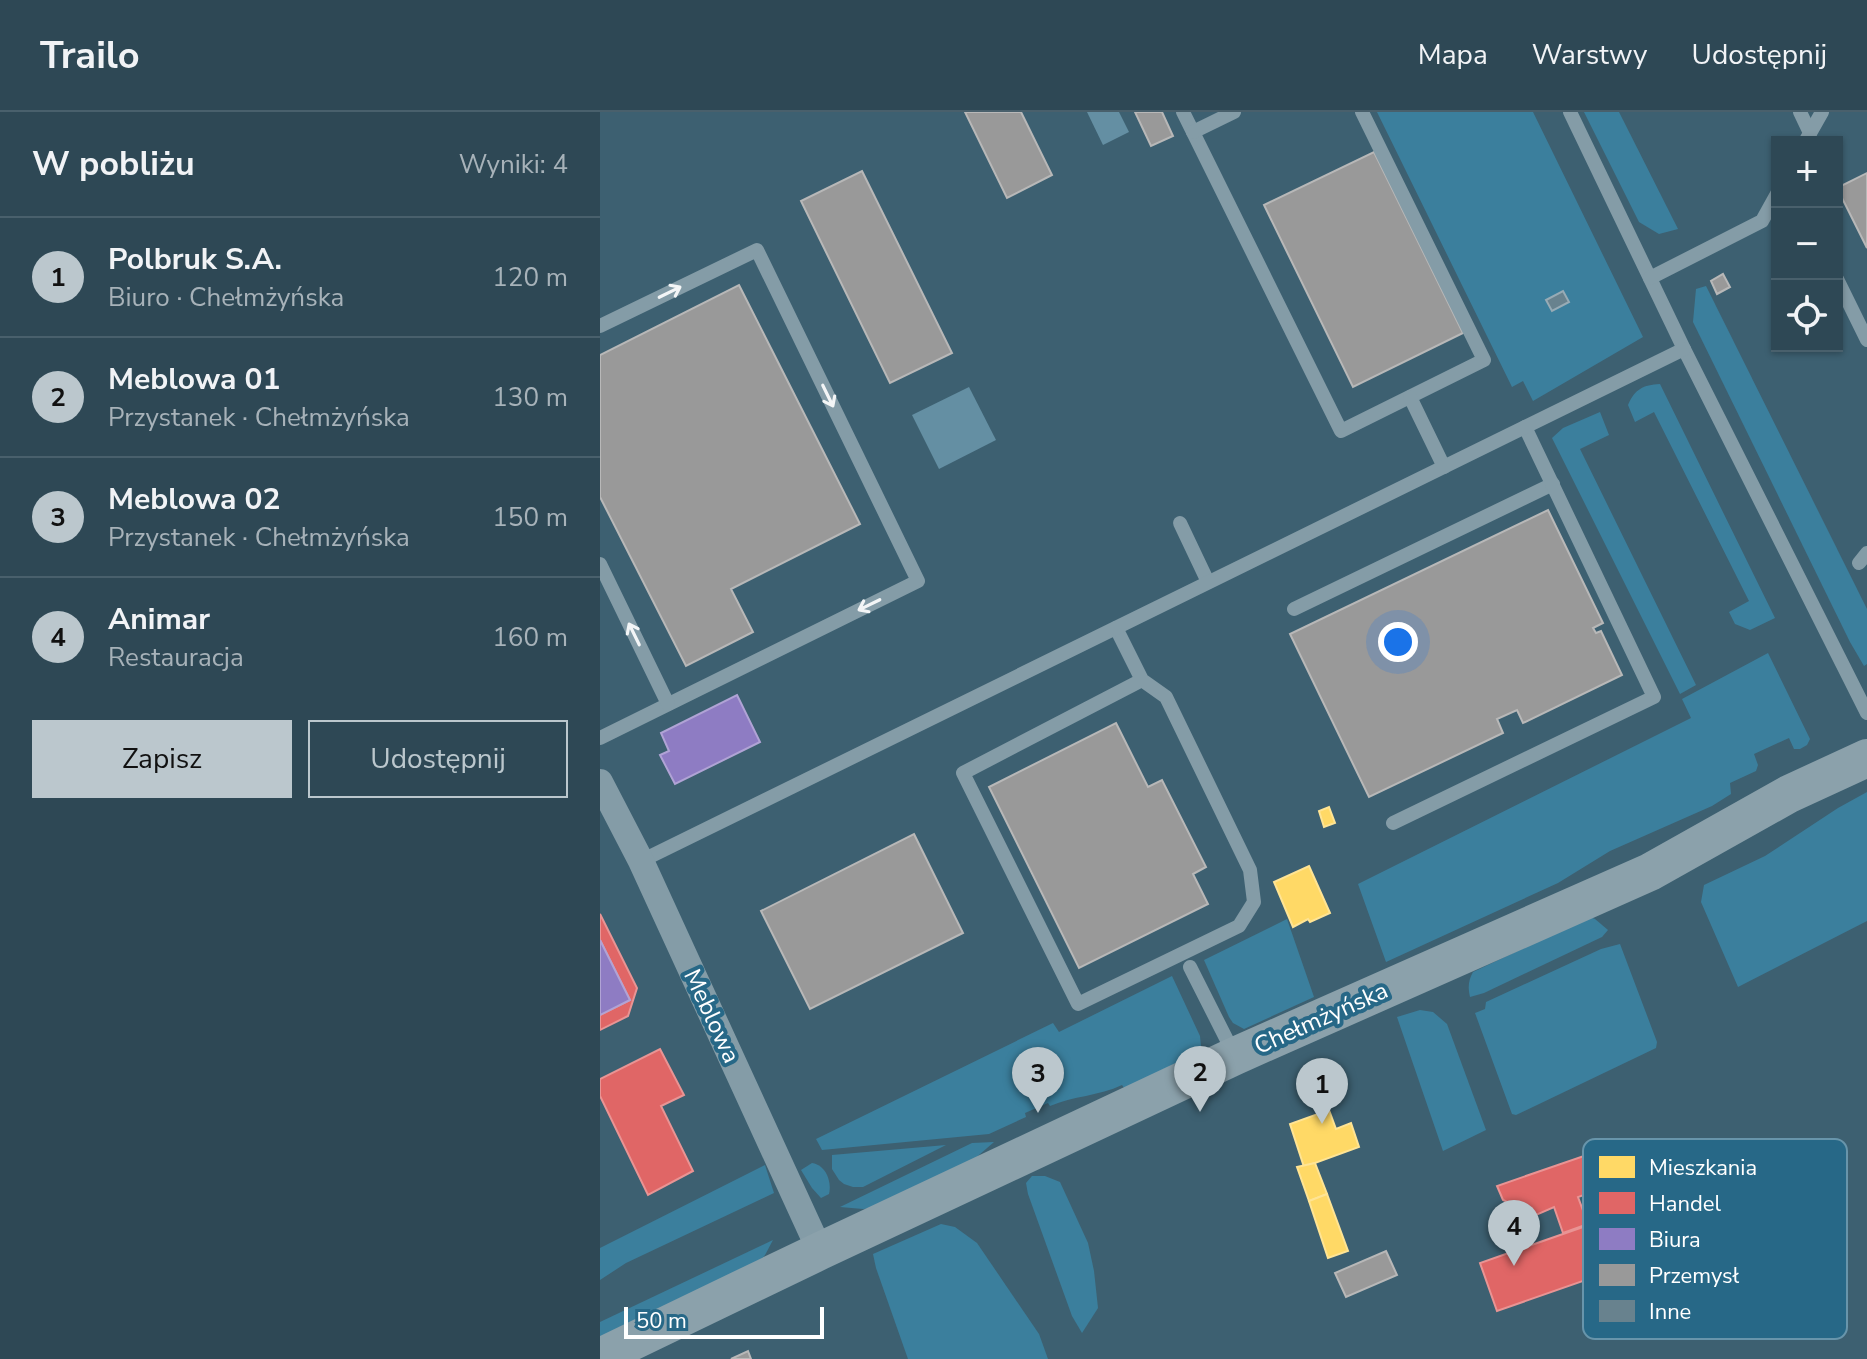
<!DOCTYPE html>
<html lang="pl">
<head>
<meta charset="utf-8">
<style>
  body { margin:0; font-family:"Nunito Sans",sans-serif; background:#3a525f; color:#f1f3f6 }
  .controls { position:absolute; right:24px; top:24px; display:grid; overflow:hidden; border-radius:0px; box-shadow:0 2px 6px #0004 }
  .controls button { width:72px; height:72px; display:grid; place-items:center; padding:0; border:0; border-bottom:2px solid #49606c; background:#2e4855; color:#f1f3f6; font:40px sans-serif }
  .scale { position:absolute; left:24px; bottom:20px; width:200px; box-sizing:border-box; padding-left:8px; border:4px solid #fff; border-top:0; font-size:22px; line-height:28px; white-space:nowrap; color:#fff; -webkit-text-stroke:6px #276887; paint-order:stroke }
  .you { position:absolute; left:798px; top:530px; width:28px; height:28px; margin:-20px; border:6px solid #fff; border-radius:50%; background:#1a73e8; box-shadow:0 0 0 12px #1a73e833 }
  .badge { display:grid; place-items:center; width:52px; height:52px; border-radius:50%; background:#bbc7cd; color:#111; font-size:26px; font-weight:700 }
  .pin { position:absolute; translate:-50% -66px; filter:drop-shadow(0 2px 4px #0008) }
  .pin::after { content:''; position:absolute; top:42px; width:28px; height:24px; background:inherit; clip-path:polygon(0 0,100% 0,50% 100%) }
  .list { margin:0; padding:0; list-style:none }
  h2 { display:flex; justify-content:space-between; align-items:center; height:104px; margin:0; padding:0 32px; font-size:34px }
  h2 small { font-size:26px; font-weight:400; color:#a7b2b9 }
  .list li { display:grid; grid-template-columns:52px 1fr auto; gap:24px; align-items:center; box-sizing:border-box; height:120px; padding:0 32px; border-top:2px solid #49606c }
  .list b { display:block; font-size:30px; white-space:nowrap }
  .list p { margin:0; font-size:26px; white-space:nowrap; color:#a7b2b9 }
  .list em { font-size:26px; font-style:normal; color:#a7b2b9 }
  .actions { display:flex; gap:16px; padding:24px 32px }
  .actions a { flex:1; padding:18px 0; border:2px solid #bbc7cd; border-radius:0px; text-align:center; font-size:28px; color:#bbc7cd }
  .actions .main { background:#bbc7cd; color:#111 }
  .icon { flex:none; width:44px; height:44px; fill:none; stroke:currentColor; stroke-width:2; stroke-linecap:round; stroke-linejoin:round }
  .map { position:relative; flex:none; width:1267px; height:1247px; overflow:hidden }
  header { display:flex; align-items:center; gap:48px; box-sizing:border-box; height:112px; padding:0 40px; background:#2e4855; border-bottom:2px solid #49606c }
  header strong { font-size:38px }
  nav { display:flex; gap:44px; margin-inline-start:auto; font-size:28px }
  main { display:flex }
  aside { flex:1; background:#2e4855 }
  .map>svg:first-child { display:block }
  .green { fill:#3b7f9d }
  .water { fill:#648fa3 }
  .homes { fill:#ffd966; stroke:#ffe494; stroke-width:2 }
  .shops { fill:#e06666; stroke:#e99494; stroke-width:2 }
  .offices { fill:#8e7cc3; stroke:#b0a3d5; stroke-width:2 }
  .industry { fill:#999; stroke:#b8b8b8; stroke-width:2 }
  .building { fill:#68828e; stroke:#97abb5; stroke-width:2 }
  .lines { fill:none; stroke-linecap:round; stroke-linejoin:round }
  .lane { stroke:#849ca7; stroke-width:14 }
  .street { stroke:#849ca7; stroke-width:26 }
  .secondary { stroke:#8ba1ab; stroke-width:38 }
  .oneway { stroke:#f3f5f6 }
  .labels { text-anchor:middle; stroke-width:8; stroke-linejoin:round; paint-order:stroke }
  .street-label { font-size:24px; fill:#fff; stroke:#276887 }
  .key { fill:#276887; stroke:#6895ab; stroke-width:2 }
  .key-label { font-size:22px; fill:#fff }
</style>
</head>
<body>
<header>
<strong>Trailo</strong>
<nav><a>Mapa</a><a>Warstwy</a><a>Udostępnij</a></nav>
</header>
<main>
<aside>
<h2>W pobliżu<small>Wyniki: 4</small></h2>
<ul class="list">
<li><span class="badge">1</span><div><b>Polbruk S.A.</b><p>Biuro · Chełmżyńska</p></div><em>120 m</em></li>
<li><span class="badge">2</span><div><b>Meblowa 01</b><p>Przystanek · Chełmżyńska</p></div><em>130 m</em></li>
<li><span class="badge">3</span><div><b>Meblowa 02</b><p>Przystanek · Chełmżyńska</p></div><em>150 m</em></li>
<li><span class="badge">4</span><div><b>Animar</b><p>Restauracja</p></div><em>160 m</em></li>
</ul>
<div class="actions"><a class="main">Zapisz</a><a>Udostępnij</a></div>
</aside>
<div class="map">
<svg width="1267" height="1247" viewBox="0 0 1267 1247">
  <rect width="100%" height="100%" fill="#3d6071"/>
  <!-- green -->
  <g class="green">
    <polygon points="777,0 933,0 1043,225 933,289 923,269 912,275"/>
    <polygon points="984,0 1019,0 1078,117 1059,122 1039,110"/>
    <polygon points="1106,174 1267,497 1267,552 1264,554 1250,530 1093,210 1096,177"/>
    <path d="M1060,272L1175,506L1150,518L1135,512L1129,500L1149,489L1054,300L1035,310L1028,293C1035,277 1043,273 1060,272Z"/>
    <polygon points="1000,300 1009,323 980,337 1096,573 1080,582 952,326 963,316"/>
    <polygon points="1168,541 1210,627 1207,633 1200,637 1194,637 1189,626 1154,642 1158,653 1156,659 1130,671 1131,682 1112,694 1010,739 958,771 786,850 758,772 1091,606 1082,587"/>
    <polygon points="1267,680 1267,809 1138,875 1101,790 1104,773 1165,744 1238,696"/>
    <path d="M990,805L995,807L1008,818L1002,825L884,881L870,885C868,876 868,869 873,860Z"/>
    <polygon points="687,807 714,885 644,917 633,911 629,905 604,848"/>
    <polygon points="1020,832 1057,930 1056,936 916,1003 912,1002 875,901 885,897 886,890 1001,837"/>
    <path d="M572,864L600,924L601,934L594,946L527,980L522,973C499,984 473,984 450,994L448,991L425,1001L426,1005L389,1022L222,1038L216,1027L453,911L459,920Z"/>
    <polygon points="820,898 833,900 847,912 886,1018 843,1039 797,905"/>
    <polygon points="394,1030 364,1056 283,1095 263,1097 240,1095 372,1031"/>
    <polygon points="346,1033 263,1075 253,1075 244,1072 239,1068 232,1057 232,1043"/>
    <path d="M212,1051C226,1053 232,1070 229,1082L221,1086L212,1076L201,1058Z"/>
    <polygon points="165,1053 174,1081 26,1151 0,1168 0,1136"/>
    <polygon points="432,1064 445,1064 460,1070 488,1131 494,1159 498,1196 482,1221 472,1204 428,1082 426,1071"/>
    <polygon points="341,1112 355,1115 377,1131 439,1222 448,1247 308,1247 276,1156 273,1142"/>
    <polygon points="173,1128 165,1143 154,1157 0,1230 0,1210"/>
  </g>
  <!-- water -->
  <g class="water">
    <polygon points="487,0 519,0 529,20 503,33"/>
    <polygon points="369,275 396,328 339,357 312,303"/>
  </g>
  <!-- homes -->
  <g class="homes">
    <polygon points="729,695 735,711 724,715 719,699"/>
    <polygon points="709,754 730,801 710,810 708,807 693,815 674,770"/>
    <polygon points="729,998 736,1017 751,1011 759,1035 704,1055 690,1012"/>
    <polygon points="715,1051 727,1082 709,1089 697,1055"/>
    <polygon points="727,1082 748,1139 728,1146 709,1089"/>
  </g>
  <!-- shops -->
  <g class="shops">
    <polygon points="0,802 37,876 28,904 0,918 0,903 30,888 0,828"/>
    <polygon points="60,937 84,983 61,994 93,1059 48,1083 0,984 0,967"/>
    <polygon points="1007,1036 1038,1052 1042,1062 978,1085 988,1112 963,1121 954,1095 936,1103 903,1088 897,1074"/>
    <polygon points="1066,1086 1083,1134 897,1199 880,1151"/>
  </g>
  <!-- offices -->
  <g class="offices">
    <polygon points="137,583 160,630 75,672 60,643 69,639 61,621"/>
    <polygon points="0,828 30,888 0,903"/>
  </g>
  <!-- industry -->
  <g class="industry">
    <polygon points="365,0 421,0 452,63 407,86"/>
    <polygon points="535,0 562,0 573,24 551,34"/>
    <polygon points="774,40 863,221 753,275 664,93"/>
    <polygon points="262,59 352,241 290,271 201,89"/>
    <polygon points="1267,61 1267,136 1237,76"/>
    <polygon points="1123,162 1130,175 1117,182 1111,169"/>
    <polygon points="139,173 260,412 131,477 153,520 86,554 0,385 0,243"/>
    <polygon points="948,398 1003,511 993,516 996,521 1001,519 1022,563 923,611 917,598 897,607 903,621 769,685 690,522"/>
    <polygon points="516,611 548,675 562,668 606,755 593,762 608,792 479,856 389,675"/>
    <polygon points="314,722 363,821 210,897 161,799"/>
    <polygon points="786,1139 797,1163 746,1185 735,1161"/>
    <polygon points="148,1239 151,1247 131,1247"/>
  </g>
  <!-- building -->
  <polygon class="building" points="963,179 969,190 952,199 946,188"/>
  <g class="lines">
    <!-- lane -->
    <g class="lane">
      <polyline points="583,0 741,319 884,248 762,0"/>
      <polyline points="970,0 1084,237 1267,601"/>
      <polyline points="1200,0 1210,21"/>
      <polyline points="593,20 634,0"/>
      <polyline points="1205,30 1222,0"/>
      <polyline points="1050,166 1162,109 1177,82"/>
      <polyline points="1237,167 1267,228"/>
      <polyline points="0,214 157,138 318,469 0,626"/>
      <polyline points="810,285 844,355"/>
      <polyline points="580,411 608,470"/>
      <polyline points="1259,451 1267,441"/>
      <polyline points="0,452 68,592"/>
      <polyline points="694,497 953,372"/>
      <polyline points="516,516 542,568 363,661 478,892 639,814 654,790 650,758 566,585 542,568"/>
      <polyline points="793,711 1054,585 925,315"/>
      <polyline points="41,749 1084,237"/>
      <polyline points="590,855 635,944"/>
    </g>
    <!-- street -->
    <polyline class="street" points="0,670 41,749 220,1139"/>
    <!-- secondary -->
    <polyline class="secondary" points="0,1245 220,1139 635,944 1050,760 1189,682 1267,646"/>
  </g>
  <!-- one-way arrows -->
  <defs><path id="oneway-shaft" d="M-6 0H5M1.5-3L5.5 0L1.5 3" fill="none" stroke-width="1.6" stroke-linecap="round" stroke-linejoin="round" transform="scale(2)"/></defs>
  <g class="oneway">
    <use href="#oneway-shaft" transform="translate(70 180) rotate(-26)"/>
    <use href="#oneway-shaft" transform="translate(228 284) rotate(64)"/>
    <use href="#oneway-shaft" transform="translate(269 493) rotate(154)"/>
    <use href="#oneway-shaft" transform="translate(34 522) rotate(-116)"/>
  </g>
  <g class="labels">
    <!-- street labels -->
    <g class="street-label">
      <text transform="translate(112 904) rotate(65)" y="8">Meblowa</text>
      <text transform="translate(721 906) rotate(-24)" y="8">Chełmżyńska</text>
    </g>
  </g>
  <!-- legend -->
  <rect x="983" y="1027" width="264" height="200" rx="12" class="key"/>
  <rect x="999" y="1044" width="36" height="22" fill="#ffd966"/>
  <rect x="999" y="1080" width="36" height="22" fill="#e06666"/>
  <rect x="999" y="1116" width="36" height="22" fill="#8e7cc3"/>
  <rect x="999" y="1152" width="36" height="22" fill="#999"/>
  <rect x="999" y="1188" width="36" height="22" fill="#68828e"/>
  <g class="key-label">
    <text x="1049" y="1063">Mieszkania</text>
    <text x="1049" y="1099">Handel</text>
    <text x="1049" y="1135">Biura</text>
    <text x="1049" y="1171">Przemysł</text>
    <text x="1049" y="1207">Inne</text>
  </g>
</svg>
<div class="controls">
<button>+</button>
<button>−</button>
<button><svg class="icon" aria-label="locate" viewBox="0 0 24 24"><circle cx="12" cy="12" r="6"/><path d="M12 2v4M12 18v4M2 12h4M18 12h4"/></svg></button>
</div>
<div class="scale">50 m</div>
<div class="you"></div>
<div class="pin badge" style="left:722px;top:1012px">1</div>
<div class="pin badge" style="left:600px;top:1000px">2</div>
<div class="pin badge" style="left:438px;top:1001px">3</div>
<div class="pin badge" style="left:914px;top:1154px">4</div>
</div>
</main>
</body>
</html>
